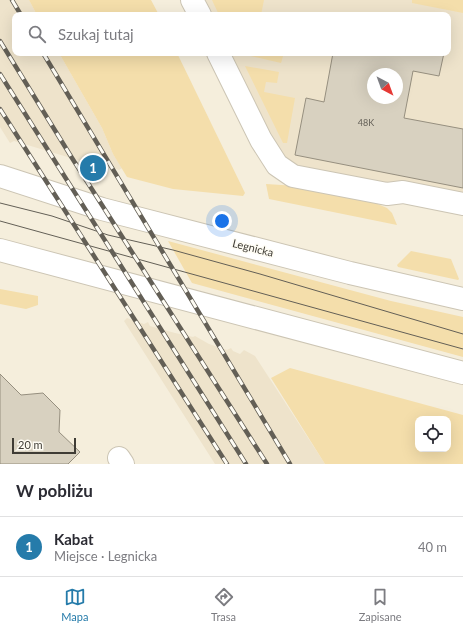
<!DOCTYPE html>
<html lang="pl">
<head>
<meta charset="utf-8">
<style>
  body { margin:0; font-family:Lato,sans-serif; background:#f7f7f7; color:#2b2b33 }
  .controls { position:absolute; right:12px; bottom:12px; display:grid; overflow:hidden; border-radius:8px; box-shadow:0 4px 16px #0002 }
  .controls button { width:36px; height:36px; display:grid; place-items:center; padding:0; border:0; border-bottom:1px solid #e1e1e2; background:#fff; color:#2b2b33; font:20px sans-serif }
  .compass { position:absolute; left:367px; top:68px; width:36px; height:36px; border-radius:50%; background:#fff; box-shadow:0 4px 16px #0002; rotate:139deg }
  .scale { position:absolute; left:12px; bottom:10px; width:64px; box-sizing:border-box; padding-left:4px; border:2px solid #3f3c35; border-top:0; font-size:11px; line-height:14px; white-space:nowrap; color:#3f3c35; -webkit-text-stroke:3px #fefcf4; paint-order:stroke }
  .you { position:absolute; left:222px; top:221px; width:14px; height:14px; margin:-10px; border:3px solid #fff; border-radius:50%; background:#1a73e8; box-shadow:0 0 0 6px #1a73e833 }
  .badge { display:grid; place-items:center; width:26px; height:26px; border-radius:50%; background:#257baa; color:#fff; font-size:13px; font-weight:700 }
  .pin { position:absolute; translate:-50% -50%; border:2px solid #fff; box-shadow:0 1px 4px #0006 }
  .list { margin:0; padding:0; list-style:none }
  h2 { display:flex; justify-content:space-between; align-items:center; height:52px; margin:0; padding:0 16px; font-size:17px }
  h2 small { font-size:13px; font-weight:400; color:#7c7c81 }
  .list li { display:grid; grid-template-columns:26px 1fr auto; gap:12px; align-items:center; box-sizing:border-box; height:60px; padding:0 16px; border-top:1px solid #e1e1e2 }
  .list b { display:block; font-size:15px; white-space:nowrap }
  .list p { margin:0; font-size:13px; white-space:nowrap; color:#7c7c81 }
  .list em { font-size:13px; font-style:normal; color:#7c7c81 }
  .icon { flex:none; width:22px; height:22px; fill:none; stroke:currentColor; stroke-width:2; stroke-linecap:round; stroke-linejoin:round }
  .map { position:relative; flex:none; width:463px; height:464px; overflow:hidden }
  .search { position:absolute; background:#fff; box-shadow:0 4px 16px #0002; left:12px; right:12px; top:12px; height:44px; display:flex; align-items:center; gap:10px; box-sizing:border-box; padding:0 14px; border-radius:8px; color:#7c7c81; font-size:15px }
  .sheet { height:112px; background:#fff }
  nav { display:flex; justify-content:space-around; align-items:center; box-sizing:border-box; height:56px; border-top:1px solid #e1e1e2; background:#fff; font-size:11px; color:#7c7c81 }
  nav a { display:grid; justify-items:center; gap:2px }
  nav .on { color:#257baa }
  .map>svg:first-child { display:block }
  .built { fill:#eee3cb; fill-rule:evenodd }
  .green { fill:#f4deab; fill-rule:evenodd }
  .building { fill:#d8d1c0; stroke:#968f7f; fill-rule:evenodd }
  .lines { fill:none; stroke-linecap:round; stroke-linejoin:round }
  .street-casing { stroke:#ccc5b4; stroke-width:24 }
  .secondary-casing { stroke:#ccc5b4; stroke-width:24 }
  .street { stroke:#fff; stroke-width:22 }
  .secondary { stroke:#fff; stroke-width:22 }
  .tram { stroke:#635f56; stroke-width:1 }
  .rail-casing { stroke:#635f56; stroke-width:4.5 }
  .rail { stroke:#fefcf4; stroke-width:3; stroke-dasharray:9; stroke-linecap:butt }
  .labels { text-anchor:middle; stroke-width:3; stroke-linejoin:round; paint-order:stroke }
  .number-label { font-size:9px; fill:#656158 }
  .street-label { font-size:11px; fill:#3f3c35; stroke:#fefcf4 }
</style>
</head>
<body>
<div class="map">
<svg width="463" height="464" viewBox="0 0 463 464">
  <rect width="100%" height="100%" fill="#f5eedc"/>
  <!-- built -->
  <g class="built">
    <polygon points="0,0 29,0 37,15 15,15 15,53 59,53 102,128 113,154 122,168 119,170 101,163 91,169 81,161 14,141 10,143 0,127"/>
    <path d="M205,0H463V210L305,168L291,162L285,157L275,143L231,53H448V15H212ZM373,74H397V98H373Z"/>
    <polygon points="127,318 144,324 148,322 150,326 175,333 193,337 195,336 209,344 227,350 231,348 233,351 240,354 244,350 255,356 325,464 215,464 124,321"/>
  </g>
  <!-- green -->
  <g class="green">
    <polygon points="29,0 151,0 159,15 37,15"/>
    <polygon points="212,0 264,0 261,15 219,15"/>
    <polygon points="412,0 463,0 463,13 412,3"/>
    <polygon points="59,53 177,53 245,193 243,196 173,189 127,177 113,154 102,128"/>
    <polygon points="238,53 284,53 281,63"/>
    <polygon points="245,66 279,72 277,83 266,82 264,92 295,98 287,143 283,143"/>
    <polygon points="266,184 297,186 373,202 387,208 392,213 397,225 269,199"/>
    <polygon points="168,241 391,301 463,317 463,357 192,283"/>
    <polygon points="411,251 451,259 459,279 458,280 398,267 397,265"/>
    <polygon points="0,289 38,296 38,305 26,309 0,304"/>
    <path d="M290,368L463,415V464H325L271,378ZM418,419H448V449H418Z"/>
  </g>
  <!-- building -->
  <g class="building">
    <path d="M333,53H444L439,76L413,71L404,118L463,129V188L295,155L306,98L324,102ZM373,74H397V98H373Z"/>
    <polygon points="0,374 21,395 43,393 60,410 59,432 80,452 68,464 0,464"/>
  </g>
  <g class="lines">
    <defs>
      <g id="street">
        <polyline points="192,0 200,15"/>
        <polyline points="218,53 261,140 277,165 293,176 387,194 403,192 463,204"/>
        <polyline points="119,458 123,464"/>
      </g>
      <g id="secondary">
        <polyline points="0,176 102,209 350,273 463,299"/>
        <polyline points="0,250 463,373"/>
      </g>
    </defs>
    <!-- street casing -->
    <use href="#street" class="street-casing"/>
    <!-- secondary casing -->
    <use href="#secondary" class="secondary-casing"/>
    <!-- street -->
    <use href="#street" class="street"/>
    <!-- secondary -->
    <use href="#secondary" class="secondary"/>
    <!-- tram -->
    <g class="tram">
      <polyline points="0,203 52,216 108,235 173,250 260,274 463,334"/>
      <polyline points="0,221 463,349"/>
    </g>
    <defs>
      <g id="rail">
        <polyline points="12,0 21,15"/>
        <polyline points="0,41 72,158 267,464"/>
        <polyline points="43,53 290,464"/>
        <polyline points="0,74 246,464"/>
        <polyline points="0,109 227,464"/>
      </g>
    </defs>
    <!-- rail casing -->
    <use href="#rail" class="rail-casing"/>
    <!-- rail -->
    <use href="#rail" class="rail"/>
  </g>
  <g class="labels">
    <!-- number labels -->
    <g class="number-label">
      <text x="366" y="126">48K</text>
    </g>
    <!-- street labels -->
    <g class="street-label">
      <text transform="translate(253 248) rotate(14)" y="4">Legnicka</text>
    </g>
  </g>
</svg>
<div class="controls">
<button><svg class="icon" aria-label="locate" viewBox="0 0 24 24"><circle cx="12" cy="12" r="6"/><path d="M12 2v4M12 18v4M2 12h4M18 12h4"/></svg></button>
</div>
<svg class="compass" viewBox="-18 -18 36 36"><path d="M0-13l5 13h-10z" fill="#e53935"/><path d="M0 13l5-13h-10z" fill="#7c7c81"/></svg>
<div class="scale">20 m</div>
<div class="you"></div>
<div class="pin badge" style="left:93px;top:168px">1</div>
<div class="search"><svg class="icon" aria-label="search" viewBox="0 0 24 24"><circle cx="10" cy="10" r="6"/><path d="M15 15l6 6"/></svg>Szukaj tutaj</div>
</div>
<section class="sheet">
<h2>W pobliżu<small></small></h2>
<ul class="list">
<li><span class="badge">1</span><div><b>Kabat</b><p>Miejsce · Legnicka</p></div><em>40 m</em></li>
</ul>
</section>
<nav>
<a class="on"><svg class="icon" aria-label="map" viewBox="0 0 24 24"><path d="M3 6l6-2 6 2 6-2v14l-6 2-6-2-6 2zM9 4v14M15 6v14"/></svg>Mapa</a>
<a><svg class="icon" aria-label="directions" viewBox="0 0 24 24"><path d="M12 3l9 9-9 9-9-9zM9 14v-3h6M13 9l2 2-2 2"/></svg>Trasa</a>
<a><svg class="icon" aria-label="saved" viewBox="0 0 24 24"><path d="M7 4h10v16l-5-4-5 4z"/></svg>Zapisane</a>
</nav>
</body>
</html>
